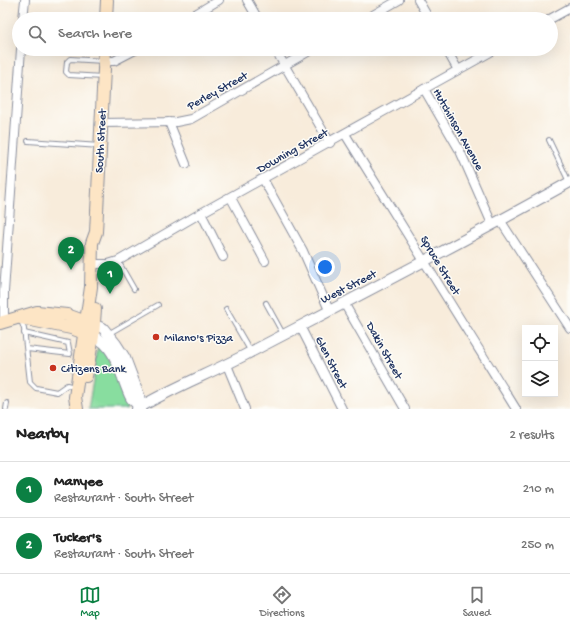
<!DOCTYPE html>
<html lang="en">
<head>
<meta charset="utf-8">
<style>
  body { margin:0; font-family:"Gochi Hand",sans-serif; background:#f6f6f6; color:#222 }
  .controls { position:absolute; right:12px; bottom:12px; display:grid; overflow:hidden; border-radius:0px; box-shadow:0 4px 16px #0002 }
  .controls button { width:36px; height:36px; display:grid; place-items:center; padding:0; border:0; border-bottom:1px solid #e0e0e0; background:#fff; color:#222; font:20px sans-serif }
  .you { position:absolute; left:325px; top:267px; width:14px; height:14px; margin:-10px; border:3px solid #fff; border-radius:50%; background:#1a73e8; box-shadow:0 0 0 6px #1a73e833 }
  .badge { display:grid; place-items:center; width:26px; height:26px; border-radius:50%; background:#0b8043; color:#fff; font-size:13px; font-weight:700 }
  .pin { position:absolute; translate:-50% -33px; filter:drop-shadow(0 1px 2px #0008) }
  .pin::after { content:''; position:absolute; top:21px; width:14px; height:12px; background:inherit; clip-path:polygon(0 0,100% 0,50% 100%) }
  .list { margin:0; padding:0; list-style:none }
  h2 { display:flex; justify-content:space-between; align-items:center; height:52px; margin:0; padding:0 16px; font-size:17px }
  h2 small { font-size:13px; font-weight:400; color:#767676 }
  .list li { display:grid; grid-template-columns:26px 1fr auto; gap:12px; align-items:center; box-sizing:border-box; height:56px; padding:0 16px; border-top:1px solid #e0e0e0 }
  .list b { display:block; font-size:15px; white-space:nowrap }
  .list p { margin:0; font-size:13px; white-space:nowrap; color:#767676 }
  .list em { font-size:13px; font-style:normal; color:#767676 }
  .icon { flex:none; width:22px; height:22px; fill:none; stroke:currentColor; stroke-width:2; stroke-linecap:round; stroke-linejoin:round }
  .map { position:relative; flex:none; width:570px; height:409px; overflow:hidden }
  .search { position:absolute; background:#fff; box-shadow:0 4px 16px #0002; left:12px; right:12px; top:12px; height:44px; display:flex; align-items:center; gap:10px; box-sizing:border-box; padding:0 14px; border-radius:22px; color:#767676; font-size:15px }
  .sheet { height:164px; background:#fff }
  nav { display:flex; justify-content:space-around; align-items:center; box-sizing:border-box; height:56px; border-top:1px solid #e0e0e0; background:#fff; font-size:11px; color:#767676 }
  nav a { display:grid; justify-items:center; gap:2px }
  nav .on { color:#0b8043 }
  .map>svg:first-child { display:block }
  .green { fill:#88dd9f; stroke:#52867e }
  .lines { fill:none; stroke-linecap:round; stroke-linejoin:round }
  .service-casing { stroke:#8a8e9c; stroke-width:6 }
  .minor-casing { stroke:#8a8e9c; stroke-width:10 }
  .tertiary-casing { stroke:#8a8e9c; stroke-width:12 }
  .secondary-casing { stroke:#8a8e9c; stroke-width:14 }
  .service { stroke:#fff; stroke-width:4 }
  .minor { stroke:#fff; stroke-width:8 }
  .tertiary { stroke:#fff; stroke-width:10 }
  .secondary { stroke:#fde5c5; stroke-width:12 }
  .poi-dot { fill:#c8321e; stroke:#fdfcf7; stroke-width:1.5 }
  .labels { text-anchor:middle; stroke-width:3; stroke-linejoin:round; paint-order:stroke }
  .street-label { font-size:12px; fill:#1b2f5e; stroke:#fdfcf7 }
  .poi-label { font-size:12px; fill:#1b2f5e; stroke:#fdfcf7; text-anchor:start }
</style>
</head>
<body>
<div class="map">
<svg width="570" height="409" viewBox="0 0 570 409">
  <rect width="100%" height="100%" fill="#fdfcf7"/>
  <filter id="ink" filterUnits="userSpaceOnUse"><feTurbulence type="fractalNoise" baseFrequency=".025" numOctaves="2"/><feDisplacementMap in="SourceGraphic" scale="8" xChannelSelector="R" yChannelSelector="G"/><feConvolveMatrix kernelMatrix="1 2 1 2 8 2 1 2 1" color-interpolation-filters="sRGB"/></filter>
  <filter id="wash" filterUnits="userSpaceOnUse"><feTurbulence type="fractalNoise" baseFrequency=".012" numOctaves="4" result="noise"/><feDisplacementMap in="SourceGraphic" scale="16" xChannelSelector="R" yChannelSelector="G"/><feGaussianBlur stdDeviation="0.9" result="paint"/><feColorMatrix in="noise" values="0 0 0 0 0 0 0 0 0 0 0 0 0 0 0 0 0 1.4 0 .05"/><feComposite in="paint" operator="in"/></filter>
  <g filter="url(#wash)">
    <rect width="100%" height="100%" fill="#f8ecdb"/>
    <!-- green -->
    <path class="green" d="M98,345C110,350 123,394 128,407L127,409H88L95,369Z"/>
  </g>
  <g filter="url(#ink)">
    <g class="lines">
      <defs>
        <g id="service">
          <polyline points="103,77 69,75 66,72 67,62 70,59 104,61"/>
          <polyline points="549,140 569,182"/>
          <polyline points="28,141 100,146"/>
          <polyline points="118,261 134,289"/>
          <polyline points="266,303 283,334"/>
          <polyline points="226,309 251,352"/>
          <polyline points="21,320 24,329 30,382 36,388 57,392 67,385 75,387"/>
          <polyline points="24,333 68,343 70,354 27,349"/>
          <polyline points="108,334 158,305"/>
          <polyline points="6,409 7,403"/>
        </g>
        <g id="minor">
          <polyline points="247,0 258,19"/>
          <polyline points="418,0 429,19"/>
          <polyline points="23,19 25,0"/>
          <polyline points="187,19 219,0"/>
          <polyline points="366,19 399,0"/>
          <polyline points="550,19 570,8"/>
          <polyline points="275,49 330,143"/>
          <polyline points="446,49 458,70"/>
          <polyline points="104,61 114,61 137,49"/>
          <polyline points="424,89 460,151 492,224"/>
          <polyline points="169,122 186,164"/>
          <polyline points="101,123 176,122 191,119 313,49"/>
          <polyline points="345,134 516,409"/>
          <polyline points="263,179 303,251 329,310"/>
          <polyline points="231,198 265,261"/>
          <polyline points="201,213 223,257"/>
          <polyline points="500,220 570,328"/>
          <polyline points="98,264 108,264 118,261 201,213 496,49"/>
          <polyline points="344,303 405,409"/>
          <polyline points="4,321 4,292 21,49"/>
          <polyline points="300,326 342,409"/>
          <polyline points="227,365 245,409"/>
        </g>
        <g id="tertiary">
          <polyline points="87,323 103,328 116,344 125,358 139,395 141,409"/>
          <path d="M93,336C118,346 120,377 131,398C133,401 137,404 140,407"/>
          <path d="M137,409C171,388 209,374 245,355C354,298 463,242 570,182"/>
        </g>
        <g id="secondary">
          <polyline points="106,19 107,0"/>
          <polyline points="21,318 71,328 90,335"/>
          <polyline points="0,323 37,312 67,315 86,322"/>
          <polyline points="86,376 93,336 95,309"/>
          <polyline points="77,409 75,397 91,287 92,243 96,232 105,49"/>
        </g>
      </defs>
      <!-- service casing -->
      <use href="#service" class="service-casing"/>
      <!-- minor casing -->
      <use href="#minor" class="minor-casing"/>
      <!-- tertiary casing -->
      <use href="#tertiary" class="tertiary-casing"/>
      <!-- secondary casing -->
      <use href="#secondary" class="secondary-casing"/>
      <!-- service -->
      <use href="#service" class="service"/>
      <!-- minor -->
      <use href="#minor" class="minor"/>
      <!-- tertiary -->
      <use href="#tertiary" class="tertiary"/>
      <!-- secondary -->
      <use href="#secondary" class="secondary"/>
    </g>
  </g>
  <!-- markers -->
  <g class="poi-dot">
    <circle cx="156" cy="337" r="4"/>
    <circle cx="53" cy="368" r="4"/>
  </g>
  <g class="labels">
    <!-- street labels -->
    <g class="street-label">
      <text transform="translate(217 90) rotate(-29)" y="4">Perley Street</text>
      <text transform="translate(459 129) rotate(61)" y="4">Hutchinson Avenue</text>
      <text transform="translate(100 141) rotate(-87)" y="4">South Street</text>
      <text transform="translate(292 150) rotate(-29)" y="4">Downing Street</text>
      <text transform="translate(441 265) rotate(59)" y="4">Spruce Street</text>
      <text transform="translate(348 286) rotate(-27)" y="4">West Street</text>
      <text transform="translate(385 350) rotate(61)" y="4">Dakin Street</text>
      <text transform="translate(332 362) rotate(63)" y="4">Glen Street</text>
    </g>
    <!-- poi labels -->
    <g class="poi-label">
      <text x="164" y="341">Milano's Pizza</text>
      <text x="61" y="372">Citizens Bank</text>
    </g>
  </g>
</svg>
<div class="controls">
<button><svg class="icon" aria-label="locate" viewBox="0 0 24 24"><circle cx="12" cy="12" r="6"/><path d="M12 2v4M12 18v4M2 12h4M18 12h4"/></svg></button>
<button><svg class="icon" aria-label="layers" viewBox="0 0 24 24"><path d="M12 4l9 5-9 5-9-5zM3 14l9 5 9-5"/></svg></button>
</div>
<div class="you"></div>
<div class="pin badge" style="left:110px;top:294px">1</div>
<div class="pin badge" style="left:71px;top:270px">2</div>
<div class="search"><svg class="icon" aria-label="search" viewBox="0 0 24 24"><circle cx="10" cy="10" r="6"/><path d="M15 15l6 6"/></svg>Search here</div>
</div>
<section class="sheet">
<h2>Nearby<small>2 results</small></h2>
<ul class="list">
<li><span class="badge">1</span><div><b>Manyee</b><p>Restaurant · South Street</p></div><em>210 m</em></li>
<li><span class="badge">2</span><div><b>Tucker's</b><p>Restaurant · South Street</p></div><em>250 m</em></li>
</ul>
</section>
<nav>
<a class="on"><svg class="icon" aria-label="map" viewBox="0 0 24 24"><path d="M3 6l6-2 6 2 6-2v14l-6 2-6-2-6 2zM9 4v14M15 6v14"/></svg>Map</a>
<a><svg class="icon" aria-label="directions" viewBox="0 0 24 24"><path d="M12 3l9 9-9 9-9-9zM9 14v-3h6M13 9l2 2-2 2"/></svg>Directions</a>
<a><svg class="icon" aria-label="saved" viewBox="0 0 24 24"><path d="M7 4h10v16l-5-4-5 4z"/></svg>Saved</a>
</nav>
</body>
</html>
